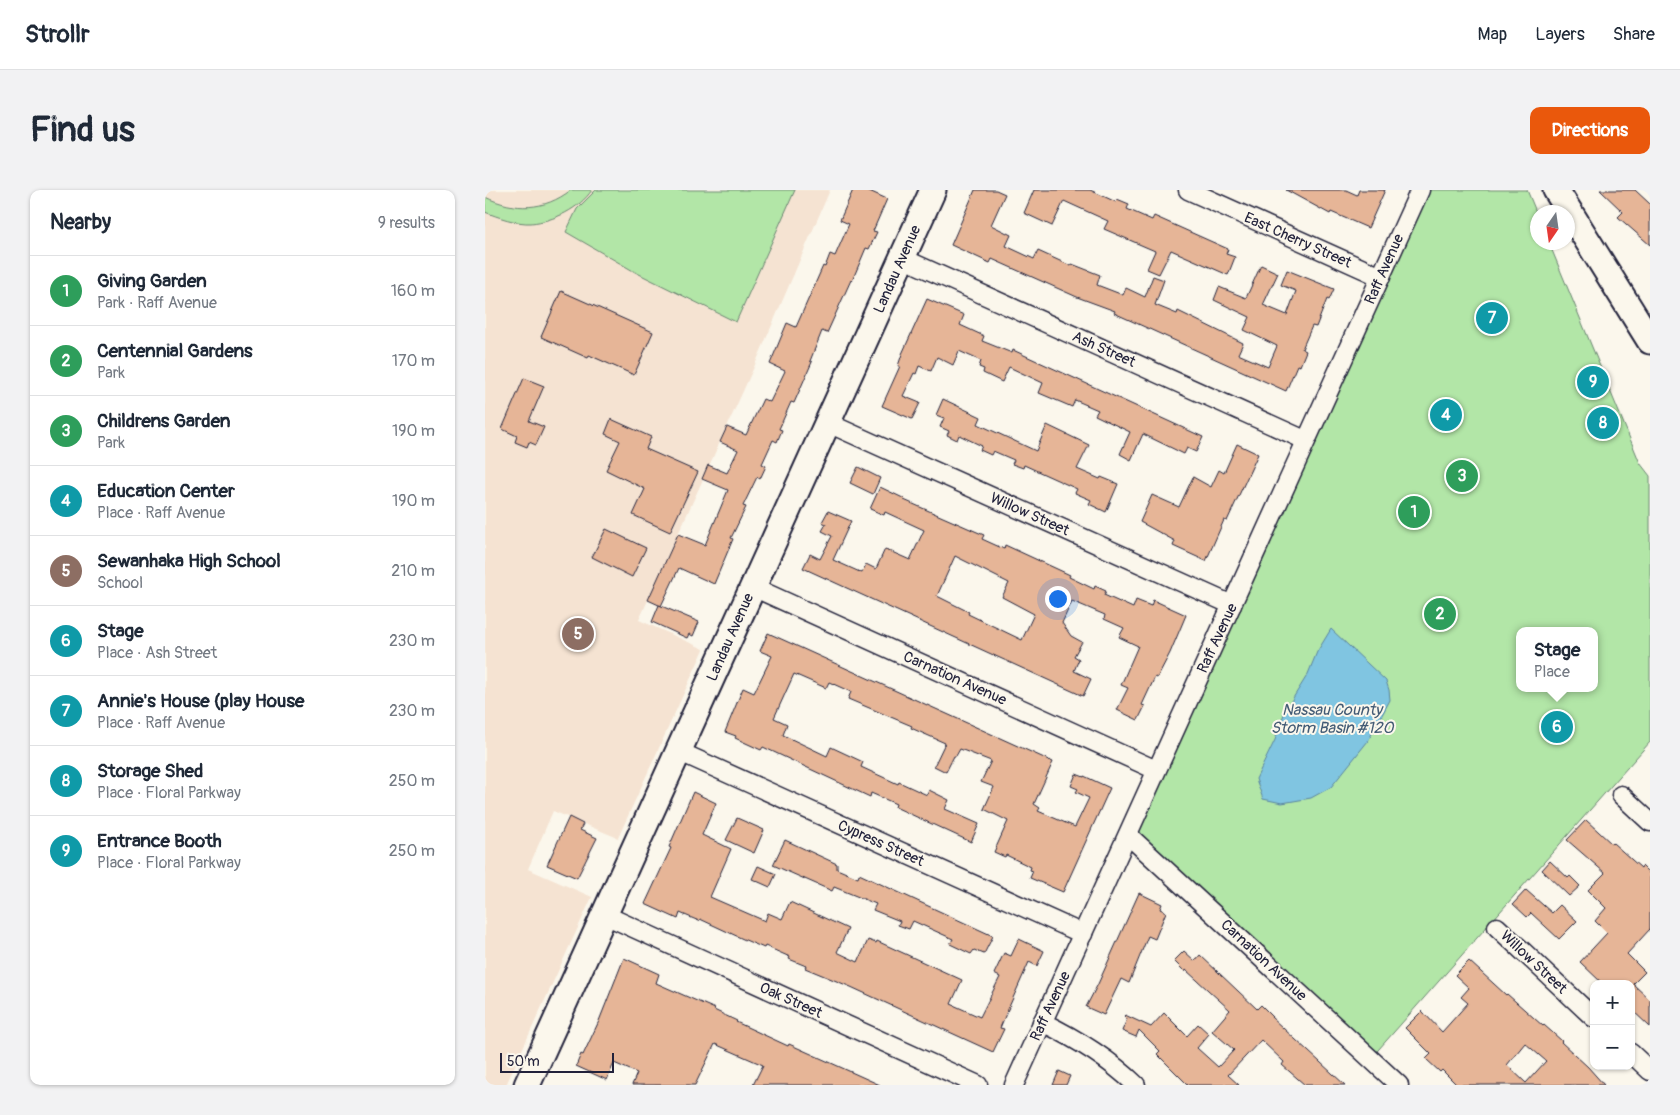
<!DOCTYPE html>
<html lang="en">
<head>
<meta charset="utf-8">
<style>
  body { margin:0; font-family:Pangolin,sans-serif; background:#f2f2f3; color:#1f2937 }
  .controls { position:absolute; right:15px; bottom:15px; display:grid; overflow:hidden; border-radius:10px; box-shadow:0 1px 4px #0004 }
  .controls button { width:45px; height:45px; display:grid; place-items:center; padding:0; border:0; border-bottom:1px solid #e0e1e3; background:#fff; color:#1f2937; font:25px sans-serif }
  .compass { position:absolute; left:1045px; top:15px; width:45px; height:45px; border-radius:50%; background:#fff; box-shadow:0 1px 4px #0004; rotate:193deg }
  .scale { position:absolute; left:15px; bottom:12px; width:114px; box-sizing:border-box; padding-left:5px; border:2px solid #22223b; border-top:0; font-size:14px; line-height:18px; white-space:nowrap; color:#22223b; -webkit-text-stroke:4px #fbf7ec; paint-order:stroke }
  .you { position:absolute; left:572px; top:408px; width:18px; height:18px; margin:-12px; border:4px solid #fff; border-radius:50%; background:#1a73e8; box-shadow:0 0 0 8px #1a73e833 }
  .badge { display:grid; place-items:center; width:32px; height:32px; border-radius:50%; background:#ea580c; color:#fff; font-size:16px; font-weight:700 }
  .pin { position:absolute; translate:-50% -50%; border:2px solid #fff; box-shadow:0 1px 5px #0006 }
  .popup { position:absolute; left:1031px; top:437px; width:82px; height:65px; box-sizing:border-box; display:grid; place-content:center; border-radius:10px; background:#fff; filter:drop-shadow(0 1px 4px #0005); font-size:16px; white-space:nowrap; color:#747a83 }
  .popup b { font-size:19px; color:#1f2937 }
  .popup::after { content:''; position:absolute; left:50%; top:100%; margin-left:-10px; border:10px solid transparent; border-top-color:#fff }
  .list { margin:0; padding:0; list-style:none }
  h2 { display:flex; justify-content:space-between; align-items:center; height:65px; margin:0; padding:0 20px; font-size:21px }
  h2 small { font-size:16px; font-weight:400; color:#747a83 }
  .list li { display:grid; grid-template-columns:32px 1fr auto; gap:15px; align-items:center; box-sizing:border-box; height:70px; padding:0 20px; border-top:1px solid #e0e1e3 }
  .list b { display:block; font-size:19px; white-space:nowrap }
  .list p { margin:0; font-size:16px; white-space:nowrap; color:#747a83 }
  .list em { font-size:16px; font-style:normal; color:#747a83 }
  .map { position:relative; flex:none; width:1165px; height:895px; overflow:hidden; border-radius:10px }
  header { display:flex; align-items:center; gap:30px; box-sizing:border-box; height:70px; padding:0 25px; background:#fff; border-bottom:1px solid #e0e1e3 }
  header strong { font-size:24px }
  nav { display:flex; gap:28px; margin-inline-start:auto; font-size:18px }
  .intro { display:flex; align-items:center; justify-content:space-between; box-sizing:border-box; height:120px; padding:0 30px }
  h1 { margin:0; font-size:35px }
  .button { padding:12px 22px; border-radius:10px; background:#ea580c; color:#fff; font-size:18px; font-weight:700 }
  main { display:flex; gap:30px; padding:0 30px }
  aside { flex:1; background:#fff; border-radius:10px; box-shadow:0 1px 4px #0004 }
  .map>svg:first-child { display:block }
  .built { fill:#f5e3d2 }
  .green { fill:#b2e6a7; stroke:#6a8471; fill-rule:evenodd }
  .water { fill:#80c5e1; stroke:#5a849f }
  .building { fill:#e6b597; stroke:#22223b; fill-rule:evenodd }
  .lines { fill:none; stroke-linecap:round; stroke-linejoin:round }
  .street-casing { stroke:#22223b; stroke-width:21 }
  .secondary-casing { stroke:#22223b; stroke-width:29 }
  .street { stroke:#fbf7ec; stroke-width:18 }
  .secondary { stroke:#fbf7ec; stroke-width:25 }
  .labels { text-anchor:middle; stroke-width:4; stroke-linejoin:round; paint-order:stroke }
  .street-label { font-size:15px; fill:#22223b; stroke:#fbf7ec }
  .water-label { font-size:16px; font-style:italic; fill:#435b75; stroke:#fbf7ec }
</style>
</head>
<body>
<header>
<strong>Strollr</strong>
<nav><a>Map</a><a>Layers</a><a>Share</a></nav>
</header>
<div class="intro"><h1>Find us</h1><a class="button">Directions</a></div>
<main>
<aside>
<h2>Nearby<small>9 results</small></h2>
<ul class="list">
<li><span class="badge" style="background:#2e9e5b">1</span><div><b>Giving Garden</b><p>Park · Raff Avenue</p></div><em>160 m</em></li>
<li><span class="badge" style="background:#2e9e5b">2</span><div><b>Centennial Gardens</b><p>Park</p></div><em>170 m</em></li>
<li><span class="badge" style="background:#2e9e5b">3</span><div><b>Childrens Garden</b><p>Park</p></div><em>190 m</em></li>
<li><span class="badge" style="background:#0f9aa8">4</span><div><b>Education Center</b><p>Place · Raff Avenue</p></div><em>190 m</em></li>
<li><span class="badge" style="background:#8d6e63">5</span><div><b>Sewanhaka High School</b><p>School</p></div><em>210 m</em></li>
<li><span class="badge" style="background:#0f9aa8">6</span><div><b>Stage</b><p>Place · Ash Street</p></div><em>230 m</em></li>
<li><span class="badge" style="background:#0f9aa8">7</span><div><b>Annie's House (play House</b><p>Place · Raff Avenue</p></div><em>230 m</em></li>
<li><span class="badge" style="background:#0f9aa8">8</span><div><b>Storage Shed</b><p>Place · Floral Parkway</p></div><em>250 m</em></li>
<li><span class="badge" style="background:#0f9aa8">9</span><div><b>Entrance Booth</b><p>Place · Floral Parkway</p></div><em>250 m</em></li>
</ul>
</aside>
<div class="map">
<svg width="1165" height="895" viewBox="0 0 1165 895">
  <rect width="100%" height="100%" fill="#fbf7ec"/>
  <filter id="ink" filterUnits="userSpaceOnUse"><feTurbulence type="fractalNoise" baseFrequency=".02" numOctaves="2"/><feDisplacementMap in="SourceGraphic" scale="10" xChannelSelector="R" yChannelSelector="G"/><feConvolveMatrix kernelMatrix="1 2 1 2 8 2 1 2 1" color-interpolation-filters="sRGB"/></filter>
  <g filter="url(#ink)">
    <!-- built -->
    <polygon class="built" points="0,0 345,0 269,177 154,430 219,459 133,648 68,621 43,679 107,707 21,895 0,895"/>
    <!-- green -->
    <g class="green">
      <path d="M86,0H107C94,19 69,31 46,33C33,34 12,27 0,22V7C30,21 59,21 86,0Z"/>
      <polygon points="111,0 310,0 251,132 150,82 81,42 92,19"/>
      <path d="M941,0H1042L1052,24V52L1064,53L1155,273L1165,286V552L886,868L643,645ZM1034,441H1110V498H1034Z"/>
    </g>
    <!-- water -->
    <polygon class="water" points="846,439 901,491 904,500 905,510 883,551 846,597 826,608 797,613 778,609 771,589 790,550 800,521 823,484 832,462"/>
    <!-- building -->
    <g class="building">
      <polygon points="368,0 382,0 402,9 388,41 392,42 384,59 381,58 367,91 366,90 342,143 337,141 325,171 327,172 309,213 306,212 294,239 297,240 292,252 288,250 277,274 281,276 275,289 272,287 258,316 261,317 246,348 248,349 229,394 194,378 176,416 163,410 193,344 220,355 243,300 217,289 223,275 242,283 253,260 235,252 242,237 261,245 278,209 285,212 300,181 285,174 302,133 311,137 338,76 340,77 345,64 350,66 364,34 355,30"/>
      <polygon points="490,0 511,0 520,4 506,35 526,45 521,56 549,69 553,61 586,76 587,74 615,85 612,95 638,105 641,98 660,107 668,86 679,90 670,115 692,124 693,121 758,153 753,164 783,177 792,156 759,140 765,127 729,110 734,97 761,108 776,75 793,83 778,115 802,125 811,101 796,95 802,80 849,99 844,110 842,109 831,137 827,136 817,159 821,161 815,176 812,175 801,201 629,123 630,121 592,107 507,69 505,73 466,55"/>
      <polygon points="549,0 605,0 631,12 632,9 644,14 642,19 667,30 669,26 743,59 741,64 750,67 743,85 686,60 674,84 662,79 670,61 619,39 623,31 579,11 567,36 539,23"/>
      <polygon points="801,0 861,0 872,5 874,0 900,0 883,38 846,22 845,24"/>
      <polygon points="1115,0 1150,0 1165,14 1165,55 1133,27 1138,22"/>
      <polygon points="76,101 168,142 149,185 104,165 103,168 56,147"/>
      <polygon points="442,109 479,125 475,135 499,146 497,151 527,163 528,160 718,247 711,262 702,258 699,264 658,244 646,270 635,264 645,242 610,225 613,220 590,210 587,217 554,203 558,193 524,177 517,192 498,183 499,179 494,177 496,171 474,161 468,175 452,167 446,181 434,176 431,184 429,183 418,206 435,213 427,229 397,216 415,176 413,176 417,164"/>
      <polygon points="39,188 59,196 44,231 59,237 51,255 44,252 42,257 30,252 32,246 17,239"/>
      <polygon points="458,209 496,227 493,234 551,261 562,235 604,255 592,279 615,289 616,287 633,294 621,322 604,314 606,310 590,303 592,299 539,275 538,278 527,274 529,270 508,261 506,265 495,260 497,256 474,245 472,250 462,245 464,241 455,237 459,228 451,225"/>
      <polygon points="126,229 166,247 161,259 213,282 185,342 148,325 160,299 121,280 135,251 120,244"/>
      <polygon points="752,254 773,264 742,331 739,330 721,371 688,356 690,351 655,332 667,305 694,317 708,287 726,297 734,280 739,283"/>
      <polygon points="373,277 395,288 388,304 365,293"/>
      <path d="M395,297L420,309L419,310L499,345L497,349L519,359L520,355L585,385L584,387L609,399L610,396L621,401L619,405L648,418L651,410L666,416L668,410L701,425L685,463L672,488L670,487L657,515L660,516L653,530L632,520L643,498L636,495L653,456L634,447L639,438L619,429L620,425L587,411L577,433L586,446L597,452L589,466L594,469L589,481L606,489L598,506L318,378L325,364L335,369L347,346L337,341L341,334L337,332L343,321L366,331L348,370L377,383L381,374L391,379L400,359L425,370L439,340L400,322L399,325L385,319ZM470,366L524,393L517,407L549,424L537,450L483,424L484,422L452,406Z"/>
      <polygon points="121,339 161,358 147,387 107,367"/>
      <polygon points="174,415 214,432 208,446 204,444 202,448 167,432"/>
      <polygon points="283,443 568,572 549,614 555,618 553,621 590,637 604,608 591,602 593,599 586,596 591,584 599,587 599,586 625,598 578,702 545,688 548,681 545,680 546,677 521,665 520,667 509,662 523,631 499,619 509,597 496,592 506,571 475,559 471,566 469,566 461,582 449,576 460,553 426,538 427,536 363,509 366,502 344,492 341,498 309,484 289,528 302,534 298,545 342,566 346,557 378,572 376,577 413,594 414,592 442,605 444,600 464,610 460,619 494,634 486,652 410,617 411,614 386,603 385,607 278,557 276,560 250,548 251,546 240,542 258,498 269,503 287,466 275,461"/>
      <polygon points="1079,529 1081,543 1065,546 1062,531"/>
      <polygon points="208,602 231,613 217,645 246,659 225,707 280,731 283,723 297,729 305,712 363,739 352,762 373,772 383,750 391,753 392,751 477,790 466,814 495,827 515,787 509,784 519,763 526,766 534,749 559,761 552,776 544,772 520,826 515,838 519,839 508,862 366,797 320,778 321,776 304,769 305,767 280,756 279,758 258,749 215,729 214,731 195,723 193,729 160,714 186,658 184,657"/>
      <polygon points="84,627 98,634 95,640 112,648 92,688 62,675"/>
      <polygon points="252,628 279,640 269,663 241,650"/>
      <polygon points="1101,630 1127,654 1128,653 1156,678 1157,676 1165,684 1165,739 1142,764 1160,782 1148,794 1165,810 1165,837 1146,819 1146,794 1118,794 1095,772 1122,743 1110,731 1121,718 1103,700 1120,683 1082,650"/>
      <polygon points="300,650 352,674 352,679 373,688 374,684 508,746 499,764 489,760 486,764 465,754 468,749 428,731 424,739 413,735 415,731 388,720 391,714 349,697 347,701 288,675"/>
      <polygon points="1065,671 1083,688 1085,686 1095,696 1084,706 1057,680"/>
      <polygon points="273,676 291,684 285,697 267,689"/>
      <polygon points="1041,700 1067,723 1075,715 1092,731 1074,749 1046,723 1042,727 1028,714"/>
      <polygon points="654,703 677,714 675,719 681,722 670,749 663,746 644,793 636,789 619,825 601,817 613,794"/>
      <polygon points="699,761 710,771 715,765 772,819 776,815 787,826 786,827 860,895 820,895 797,875 799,872 776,850 743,885 754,895 703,895 672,864 675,861 654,840 651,847 637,841 642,829 639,826 640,825 666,837 679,823 702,846 713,834 724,844 712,858 733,877 749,860 727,841 745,820 701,780 700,782 689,771"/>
      <polygon points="139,768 174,784 171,793 230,819 229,820 252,831 251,832 303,856 304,854 395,895 268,895 278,875 230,854 210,895 147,895 152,883 129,873 122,890 91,876 96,864 98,865 114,831"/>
      <path d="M984,771L1021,805L1022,804L1058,836L1059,835L1077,851L1076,852L1103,877L1119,895H972L957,880L955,882L941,869L946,864L920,838L937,821L957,842L983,813L976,807L984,798L970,785ZM1040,853L1061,871L1041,893L1022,875Z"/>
      <polygon points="574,881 585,886 581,895 568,895"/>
    </g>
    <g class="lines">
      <defs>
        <g id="street">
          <polyline points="703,0 896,87"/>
          <polyline points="417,68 820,250"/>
          <polyline points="343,233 747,415"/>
          <polyline points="268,397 671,580"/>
          <polyline points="193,561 598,744"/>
          <polyline points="1136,605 1165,632"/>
          <polyline points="643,645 914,895"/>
          <polyline points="120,725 493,895"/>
          <polyline points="1012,737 1109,828"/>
          <path d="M557,832C592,849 623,868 651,895"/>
          <polyline points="1146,863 1165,881"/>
          <polyline points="529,895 935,0"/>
        </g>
        <g id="secondary">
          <polyline points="1071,0 1165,151"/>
          <polyline points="42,895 448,0"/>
        </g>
      </defs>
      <!-- street casing -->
      <use href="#street" class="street-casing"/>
      <!-- secondary casing -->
      <use href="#secondary" class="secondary-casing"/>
      <!-- street -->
      <use href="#street" class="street"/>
      <!-- secondary -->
      <use href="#secondary" class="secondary"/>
    </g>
  </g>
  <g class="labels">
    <!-- street labels -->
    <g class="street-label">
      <text transform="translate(813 50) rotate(24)" y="5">East Cherry Street</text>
      <text transform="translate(412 79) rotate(-66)" y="5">Landau Avenue</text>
      <text transform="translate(899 79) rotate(-66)" y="5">Raff Avenue</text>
      <text transform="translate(619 159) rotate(24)" y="5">Ash Street</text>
      <text transform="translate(545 324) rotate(24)" y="5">Willow Street</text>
      <text transform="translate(245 447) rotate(-66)" y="5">Landau Avenue</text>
      <text transform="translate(732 448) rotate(-65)" y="5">Raff Avenue</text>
      <text transform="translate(470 488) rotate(24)" y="5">Carnation Avenue</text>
      <text transform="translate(396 653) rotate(24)" y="5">Cypress Street</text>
      <text transform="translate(779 770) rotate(43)" y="5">Carnation Avenue</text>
      <text transform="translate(1049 772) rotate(43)" y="5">Willow Street</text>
      <text transform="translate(306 810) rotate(24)" y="5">Oak Street</text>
      <text transform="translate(565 816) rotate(-65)" y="5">Raff Avenue</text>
    </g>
    <!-- water labels -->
    <g class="water-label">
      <text x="847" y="525">Nassau County<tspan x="847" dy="18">Storm Basin #120</tspan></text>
    </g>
  </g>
</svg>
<div class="controls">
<button>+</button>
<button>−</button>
</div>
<svg class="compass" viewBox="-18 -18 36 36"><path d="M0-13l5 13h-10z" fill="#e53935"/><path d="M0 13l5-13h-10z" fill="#747a83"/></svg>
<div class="scale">50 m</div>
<div class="you"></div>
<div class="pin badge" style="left:929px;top:322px;background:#2e9e5b">1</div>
<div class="pin badge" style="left:955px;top:424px;background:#2e9e5b">2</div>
<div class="pin badge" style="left:977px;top:286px;background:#2e9e5b">3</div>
<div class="pin badge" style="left:961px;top:225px;background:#0f9aa8">4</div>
<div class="pin badge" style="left:93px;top:444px;background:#8d6e63">5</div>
<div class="pin badge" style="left:1072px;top:537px;background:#0f9aa8">6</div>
<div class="popup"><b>Stage</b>Place</div>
<div class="pin badge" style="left:1007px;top:128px;background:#0f9aa8">7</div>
<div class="pin badge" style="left:1118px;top:233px;background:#0f9aa8">8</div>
<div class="pin badge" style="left:1108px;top:192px;background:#0f9aa8">9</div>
</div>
</main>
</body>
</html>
